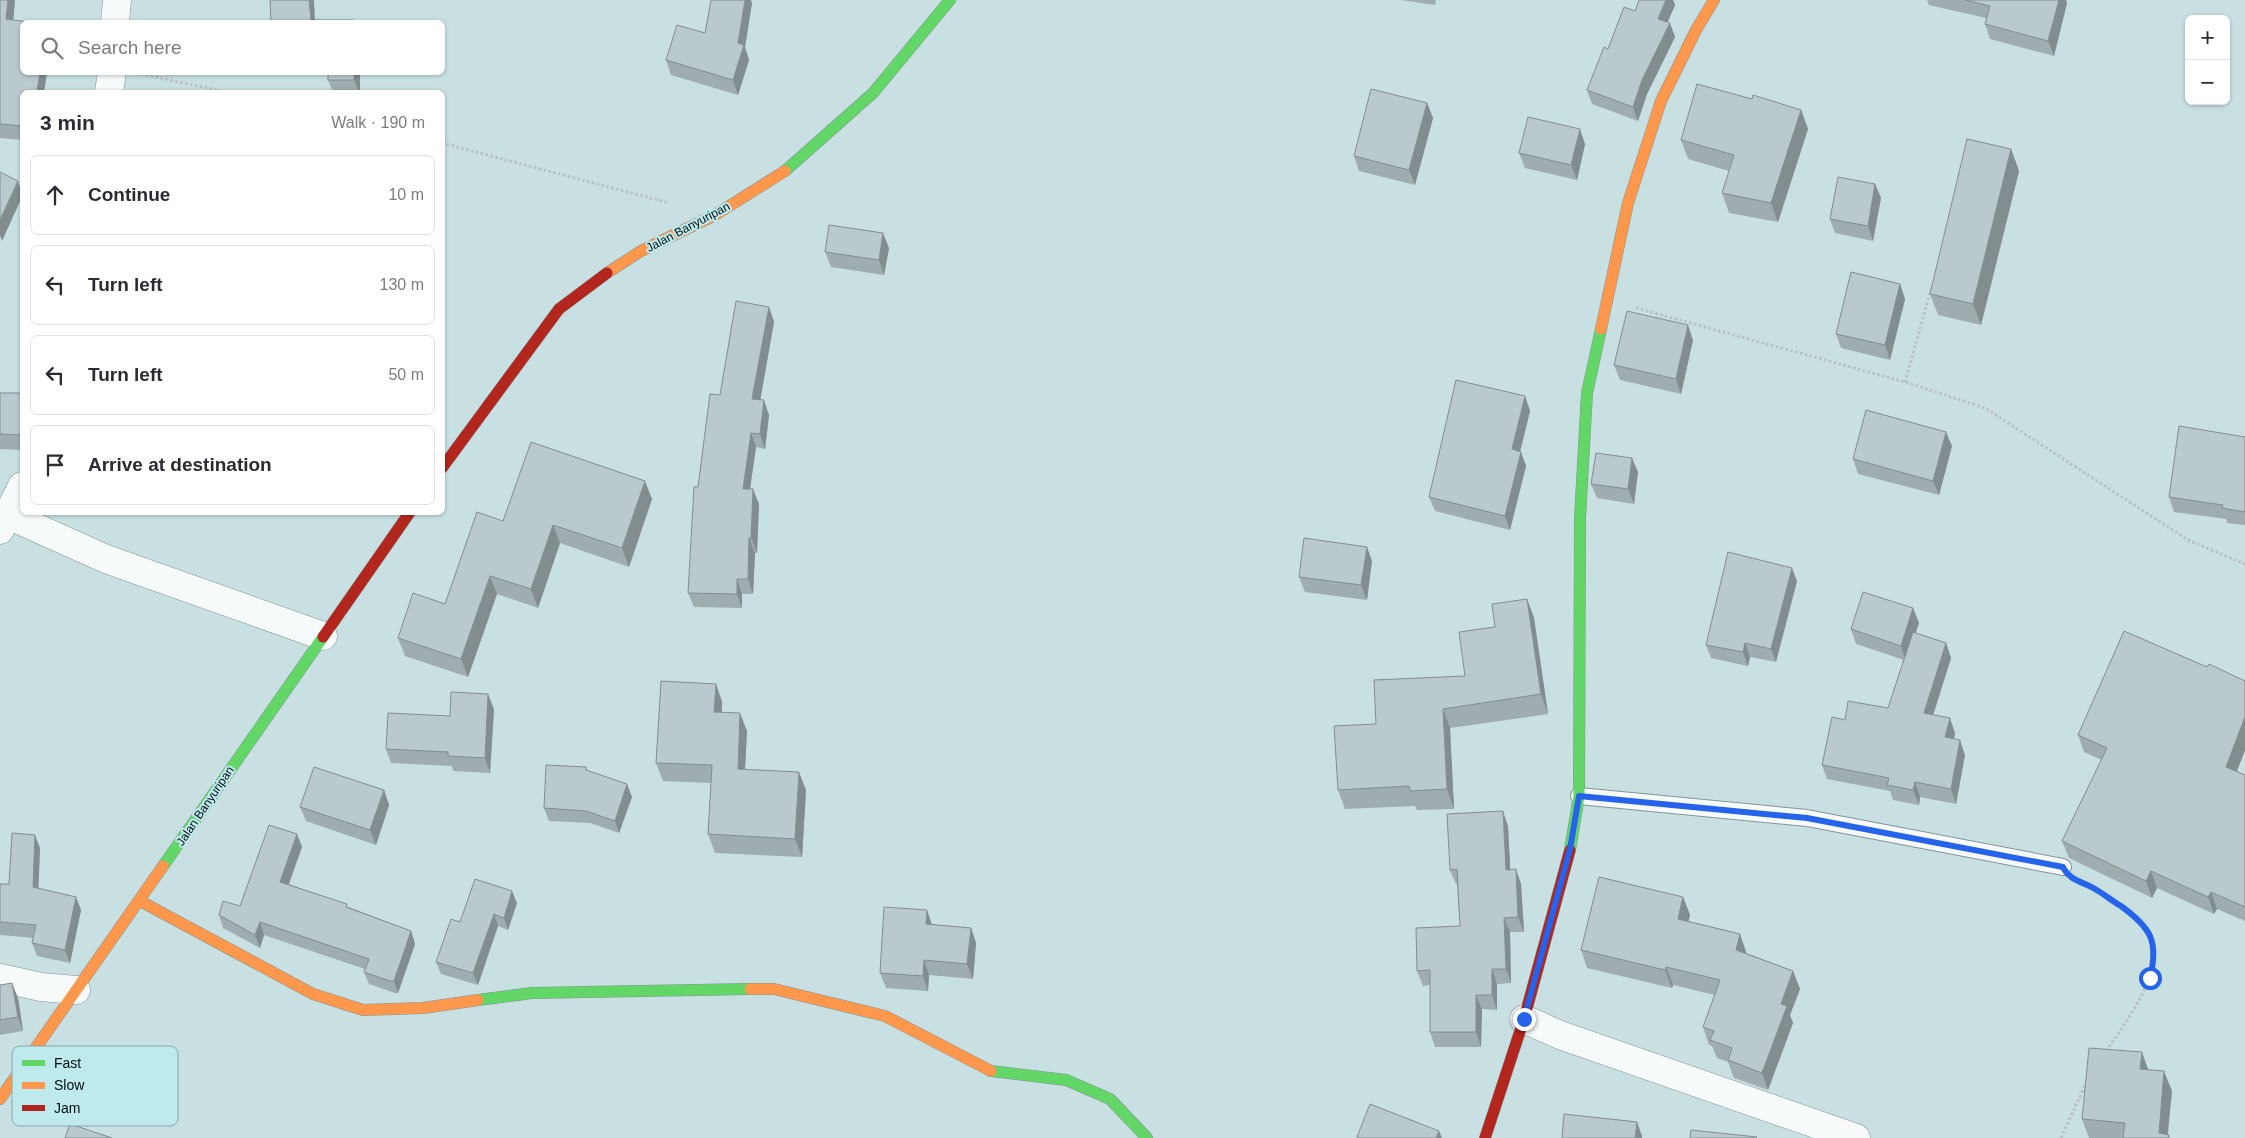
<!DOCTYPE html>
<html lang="en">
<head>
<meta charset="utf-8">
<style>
  body { margin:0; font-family:Arial,sans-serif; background:#f2f2f3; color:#2b2b33 }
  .controls { position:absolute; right:15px; top:15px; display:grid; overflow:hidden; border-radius:8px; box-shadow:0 1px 4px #0004 }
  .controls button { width:45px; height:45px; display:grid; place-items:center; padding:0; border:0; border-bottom:1px solid #e1e1e2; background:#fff; color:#2b2b33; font:25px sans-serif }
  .stop { position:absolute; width:15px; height:15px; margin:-11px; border:4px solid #2563eb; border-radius:50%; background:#fff }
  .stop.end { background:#2563eb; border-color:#fff; box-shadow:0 1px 5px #0008 }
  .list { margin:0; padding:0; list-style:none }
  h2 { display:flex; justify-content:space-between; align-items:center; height:65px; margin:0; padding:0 20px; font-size:21px }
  h2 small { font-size:16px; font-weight:400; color:#7c7c81 }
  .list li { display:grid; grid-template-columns:32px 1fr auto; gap:15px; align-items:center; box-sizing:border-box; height:80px; margin:0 10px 10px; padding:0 10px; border:1px solid #e1e1e2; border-radius:8px }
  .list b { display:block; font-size:19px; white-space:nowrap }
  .list em { font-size:16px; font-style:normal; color:#7c7c81 }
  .icon { flex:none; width:28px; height:28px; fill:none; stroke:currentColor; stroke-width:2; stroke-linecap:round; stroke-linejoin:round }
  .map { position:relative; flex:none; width:2245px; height:1138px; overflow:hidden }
  .search { position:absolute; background:#fff; box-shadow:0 1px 4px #0004; left:20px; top:20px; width:425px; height:55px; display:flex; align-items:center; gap:12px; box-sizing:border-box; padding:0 18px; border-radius:8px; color:#7c7c81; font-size:19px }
  .panel { position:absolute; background:#fff; box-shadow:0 1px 4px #0004; left:20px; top:90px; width:425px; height:425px; border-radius:8px }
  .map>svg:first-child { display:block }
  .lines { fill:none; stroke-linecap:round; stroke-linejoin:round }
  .lane-casing { stroke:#839597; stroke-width:18 }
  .street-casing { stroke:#839597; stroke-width:29 }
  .fast-casing { stroke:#839597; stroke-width:12 }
  .slow-casing { stroke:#839597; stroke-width:12 }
  .jam-casing { stroke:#839597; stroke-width:12 }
  .path { stroke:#b9c1c1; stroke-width:3; stroke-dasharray:2.5 2.5; stroke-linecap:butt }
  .lane { stroke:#f7fafb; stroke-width:16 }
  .street { stroke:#f7fafb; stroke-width:28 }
  .fast { stroke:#63d668; stroke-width:11 }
  .slow { stroke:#ff974d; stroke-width:11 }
  .jam { stroke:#b3261e; stroke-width:11 }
  .wall { fill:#9fadb1 }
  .shaded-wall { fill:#828d90 }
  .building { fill:#b9c9ce; stroke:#828d90 }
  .route { stroke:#2563eb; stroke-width:6 }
  .labels { text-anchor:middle; stroke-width:4; stroke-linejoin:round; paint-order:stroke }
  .street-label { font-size:12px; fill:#020f11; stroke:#bee9ed }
  .key { fill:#bee9ed; stroke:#86a8ab; stroke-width:1 }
  .key-label { font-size:14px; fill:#020f11 }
</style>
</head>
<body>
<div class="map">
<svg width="2245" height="1138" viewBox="0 0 2245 1138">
  <rect width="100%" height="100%" fill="#c8e0e2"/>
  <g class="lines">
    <defs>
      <polyline id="lane" points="1579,796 1807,818 2063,867"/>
      <g id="street">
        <polyline points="115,22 117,0"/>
        <polyline points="109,92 112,72"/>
        <polyline points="8,515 106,559 323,636"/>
        <polyline points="0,530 22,486"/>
        <polyline points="0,978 41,987 76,990"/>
        <polyline points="1524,1019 1560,1035 1856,1138"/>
      </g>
      <g id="fast">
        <polyline points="785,171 873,93 950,0"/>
        <polyline points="1570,850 1579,796 1580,518 1587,393 1601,329"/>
        <polyline points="163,866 323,637"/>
        <polyline points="478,1000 532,993 750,989"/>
        <polyline points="991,1071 1066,1080 1110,1099 1147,1138"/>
      </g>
      <g id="slow">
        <polyline points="607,273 641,251 715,215 785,171"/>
        <polyline points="1601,329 1628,203 1661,101 1696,30 1714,0"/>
        <polyline points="140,901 313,994 363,1010 423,1008 478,1000"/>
        <polyline points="750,989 774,989 885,1016 991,1071"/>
        <polyline points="0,1099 163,866"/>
      </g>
      <g id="jam">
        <polyline points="442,468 559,309 607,273"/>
        <polyline points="323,637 410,512"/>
        <polyline points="1485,1138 1524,1019 1570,850"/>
      </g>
    </defs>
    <!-- lane casing -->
    <use href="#lane" class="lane-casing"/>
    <!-- street casing -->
    <use href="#street" class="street-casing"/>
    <!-- fast casing -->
    <use href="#fast" class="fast-casing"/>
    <!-- slow casing -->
    <use href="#slow" class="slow-casing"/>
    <!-- jam casing -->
    <use href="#jam" class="jam-casing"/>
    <!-- path -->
    <g class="path">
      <polyline points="141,74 227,92"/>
      <polyline points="442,143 669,203"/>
      <polyline points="1636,308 1905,382 1985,408 2188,540 2245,564"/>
      <polyline points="1905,382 1932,286"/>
      <path d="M2080,882C2095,889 2107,897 2120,906C2130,913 2142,919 2148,931C2169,967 2126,1022 2106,1051"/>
      <polyline points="2061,1138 2088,1079"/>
    </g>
    <!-- lane -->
    <use href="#lane" class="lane"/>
    <!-- street -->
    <use href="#street" class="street"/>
    <!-- fast -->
    <use href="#fast" class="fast"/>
    <!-- slow -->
    <use href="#slow" class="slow"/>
    <!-- jam -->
    <use href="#jam" class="jam"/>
  </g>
  <!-- wall -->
  <g class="wall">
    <polygon points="0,0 15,0 13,20 47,72 44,92 22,92 22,140 0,138"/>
    <polygon points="1401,0 1436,0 1435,5"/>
    <polygon points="1639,0 1673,0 1675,5 1667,23 1675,37 1647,94 1638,121 1592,104 1587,90 1608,49 1635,11"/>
    <polygon points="1927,0 2066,0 2067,3 2054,56 1990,39 1985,24 1986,18 1929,5"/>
    <polygon points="752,3 745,47 749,60 738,95 671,75 666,60"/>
    <polygon points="278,72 304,72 279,75"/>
    <polygon points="360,72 360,92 333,92 328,80"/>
    <polygon points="1752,99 1801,110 1808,129 1778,222 1729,213 1722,193 1729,171 1688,159 1681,140"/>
    <polygon points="1427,103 1433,118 1415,185 1359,171 1354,156"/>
    <polygon points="1585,144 1577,180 1525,168 1519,153"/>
    <polygon points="2011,149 2019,171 1981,325 1938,315 1930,294"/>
    <polygon points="1875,184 1881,198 1873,241 1835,233 1830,219"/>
    <polygon points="889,248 884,275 831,267 825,252"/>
    <polygon points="1900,284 1905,299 1890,360 1841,348 1836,334"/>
    <polygon points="769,307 774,322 760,400 769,415 765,449 756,447 750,489 759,504 757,553 755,553 753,594 742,594 742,608 694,607 688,593 720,395"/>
    <polygon points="1693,340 1681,394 1620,380 1614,365"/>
    <polygon points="0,393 22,393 22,450 0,449"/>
    <polygon points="1525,396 1530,411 1520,452 1526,466 1510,530 1435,511 1429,497"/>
    <polygon points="2245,437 2245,525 2227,523 2226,519 2174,512 2169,497"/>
    <polygon points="1952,446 1939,495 1858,474 1853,459"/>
    <polygon points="1638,472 1634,504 1597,498 1591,484"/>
    <polygon points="652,499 629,567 560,543 538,608 497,594 468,677 405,656 398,638 445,604 503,521"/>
    <polygon points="1372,561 1367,600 1305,592 1299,577"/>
    <polygon points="1797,581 1776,662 1750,657 1748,666 1711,658 1706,645"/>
    <polygon points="1527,599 1534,618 1548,714 1450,728 1454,809 1417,810 1415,806 1345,809 1338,790 1376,724 1465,676 1495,627"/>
    <polygon points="1913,608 1919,623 1915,633 1946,643 1951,658 1933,715 1955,733 1954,739 1965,755 1956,804 1920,797 1919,805 1893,800 1890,791 1827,779 1822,765 1845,720 1888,708 1904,660 1856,644 1851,629"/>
    <polygon points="2207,667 2245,681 2245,750 2237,771 2245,775 2245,921 2217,909 2214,914 2157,888 2152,898 2069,858 2062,841 2102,760 2084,752 2078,735"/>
    <polygon points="716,684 722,702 722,712 747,731 745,769 806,790 802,857 715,853 708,834 711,783 663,781 656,763"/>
    <polygon points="494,709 490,773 453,771 452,766 391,763 386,749 450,716"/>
    <polygon points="586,767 588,771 632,797 619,833 590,823 549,821 544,808"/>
    <polygon points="384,790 389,805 376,845 306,821 300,807"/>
    <polygon points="1508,826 1510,869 1521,884 1524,932 1510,932 1511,983 1497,984 1497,1010 1482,1009 1481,1047 1435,1047 1430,1032 1430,985 1423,986 1417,971 1460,926 1457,884 1456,884 1450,870"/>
    <polygon points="297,834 302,847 289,884 411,931 415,944 398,993 395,993 369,984 364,972 365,969 264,935 260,948 223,928 219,915 240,906"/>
    <polygon points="40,848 38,889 81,910 70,963 37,956 32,943 33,938 0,935 0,884 9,884"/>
    <polygon points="1683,897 1690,915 1688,921 1740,934 1746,952 1746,953 1793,971 1800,989 1790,1015 1793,1023 1768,1090 1734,1078 1728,1062 1717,1058 1712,1046 1709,1045 1703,1027 1715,995 1673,985 1672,988 1587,968 1581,950"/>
    <polygon points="517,903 508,930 498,926 478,985 441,974 436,962 460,922"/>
    <polygon points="927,910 932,925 971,928 976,943 973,979 929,975 928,991 886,988 880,973"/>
    <polygon points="0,985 18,998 23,1031 0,1035"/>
    <polygon points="2148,1070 2172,1091 2168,1134 2169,1135 2170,1138 2089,1138 2082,1119"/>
  </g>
  <!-- shaded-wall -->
  <g class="shaded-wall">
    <polygon points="8,0 15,0 12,34 6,19"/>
    <polygon points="309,0 314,0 315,22 311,20"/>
    <polygon points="745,0 751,0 752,3 745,47 749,60 738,95 733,80 738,43"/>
    <polygon points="1666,0 1673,0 1675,5 1663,33 1658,19"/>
    <polygon points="2059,0 2066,0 2067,3 2054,56 2048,41"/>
    <polygon points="1670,23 1675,37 1647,94 1638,121 1633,107 1642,80"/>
    <polygon points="40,72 47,72 44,92 37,92"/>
    <polygon points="354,72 360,72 360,92 359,92 354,80"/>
    <polygon points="1427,103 1433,118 1415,185 1409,170"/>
    <polygon points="1801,110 1808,129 1778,222 1771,203"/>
    <polygon points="1580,129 1585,144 1577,180 1571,165"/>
    <polygon points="2011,149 2019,171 1981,325 1973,304"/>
    <polygon points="18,181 22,193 22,197 2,241 0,235 0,220"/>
    <polygon points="1875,184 1881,198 1873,241 1868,226"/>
    <polygon points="883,233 889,248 884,275 879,260"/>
    <polygon points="1900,284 1905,299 1890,360 1885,345"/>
    <polygon points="769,307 774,322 758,413 752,399"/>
    <polygon points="1688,325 1693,340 1681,394 1676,379"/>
    <polygon points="1525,396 1530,411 1517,464 1512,449"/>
    <polygon points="764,400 769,415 765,449 760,434"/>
    <polygon points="1946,432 1952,446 1939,495 1933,481"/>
    <polygon points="751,433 756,447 748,503 743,489"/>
    <polygon points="1521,452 1526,466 1510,530 1505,516"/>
    <polygon points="1632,458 1638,472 1634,504 1628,489"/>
    <polygon points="645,481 652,499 629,567 622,548"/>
    <polygon points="753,489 759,504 757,553 751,538"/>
    <polygon points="553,525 560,543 538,608 531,589"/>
    <polygon points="749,538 755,553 753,594 748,579"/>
    <polygon points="1367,547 1372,561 1367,600 1361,585"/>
    <polygon points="1792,568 1797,581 1776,662 1771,649"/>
    <polygon points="490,576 497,594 468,677 461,659"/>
    <polygon points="737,579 742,594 742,608 737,594"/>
    <polygon points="1527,599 1534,618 1548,714 1541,694"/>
    <polygon points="1913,608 1919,623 1906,661 1901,646"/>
    <polygon points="1745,643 1750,657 1748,666 1743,652"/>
    <polygon points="1946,643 1951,658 1929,728 1924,713"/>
    <polygon points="716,684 722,702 721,730 714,712"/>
    <polygon points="488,694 494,709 490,773 485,758"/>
    <polygon points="1443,709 1450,728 1454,809 1447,789"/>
    <polygon points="740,713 747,731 744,787 738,769"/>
    <polygon points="2245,717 2245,750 2232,784 2226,767"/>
    <polygon points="1950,718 1955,733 1951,752 1945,737"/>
    <polygon points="1960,740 1965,755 1956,804 1951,789"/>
    <polygon points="799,772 806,790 802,857 795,839"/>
    <polygon points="1915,782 1920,797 1919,805 1913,790"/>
    <polygon points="627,784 632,797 619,833 615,821"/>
    <polygon points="384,790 389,805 376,845 370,830"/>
    <polygon points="1503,811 1508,826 1511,884 1506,870"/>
    <polygon points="297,834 302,847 285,894 280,882"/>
    <polygon points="35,835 40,848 38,901 33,887"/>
    <polygon points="1516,869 1521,884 1524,932 1518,917"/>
    <polygon points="2151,871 2157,888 2152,898 2146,881"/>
    <polygon points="512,891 517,903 508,930 504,918"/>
    <polygon points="2211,892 2217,909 2214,914 2208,897"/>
    <polygon points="76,897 81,910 70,963 65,950"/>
    <polygon points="1683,897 1690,915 1685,937 1678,919"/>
    <polygon points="927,910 932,925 926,924"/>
    <polygon points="494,914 498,926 478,985 473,973"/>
    <polygon points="1504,918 1510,932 1511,983 1506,969"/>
    <polygon points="260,922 264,935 260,948 255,935"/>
    <polygon points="971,928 976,943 973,979 967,964"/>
    <polygon points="411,931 415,944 398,993 394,981"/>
    <polygon points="1740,934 1746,952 1742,967 1736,950"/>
    <polygon points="924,960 929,975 928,991 923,976"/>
    <polygon points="1666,967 1673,985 1672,988 1665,970"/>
    <polygon points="1492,969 1497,984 1497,1010 1492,995"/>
    <polygon points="1793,971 1800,989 1790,1015 1793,1023 1768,1090 1762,1073 1781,1004"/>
    <polygon points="12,983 18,998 23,1031 18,1017"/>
    <polygon points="1476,995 1482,1009 1481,1047 1476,1032"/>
    <polygon points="2142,1052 2149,1072 2140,1069"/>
    <polygon points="2164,1071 2172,1091 2167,1138 2159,1133"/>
    <polygon points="1637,1122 1642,1136 1642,1138 1635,1138"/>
    <polygon points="1439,1131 1442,1138 1436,1138"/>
  </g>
  <!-- building -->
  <g class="building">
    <polygon points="0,0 8,0 6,19 29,22 22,22 22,72 40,72 37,92 22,92 22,126 0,124"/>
    <polygon points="270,0 309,0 311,20 354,20 354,22 271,22"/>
    <polygon points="711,0 745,0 738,43 744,45 733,80 666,60 677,25 705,33"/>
    <polygon points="1639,0 1666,0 1658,19 1670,23 1642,80 1633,107 1587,90 1604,47 1608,49 1624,7 1635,11"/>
    <polygon points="1965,0 2059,0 2048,41 1985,24 1990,6"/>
    <rect x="328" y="72" width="26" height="8"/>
    <polygon points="1697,84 1752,99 1753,95 1801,110 1771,203 1722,193 1734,155 1681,140"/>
    <polygon points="1371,89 1427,103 1409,170 1354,156"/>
    <polygon points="1528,117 1580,129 1571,165 1519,153"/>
    <polygon points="1967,139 2011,149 1973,304 1930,294"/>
    <polygon points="0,172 18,181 0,220"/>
    <polygon points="1838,177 1875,184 1868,226 1830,219"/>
    <polygon points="829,225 883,233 879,260 825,252"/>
    <polygon points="1851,272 1900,284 1885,345 1836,334"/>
    <polygon points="736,301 769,307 752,399 764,400 760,434 751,433 743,489 753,489 751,538 749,538 748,579 737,579 737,594 688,593 694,487 698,487 710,394 720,395"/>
    <polygon points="1627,311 1688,325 1676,379 1614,365"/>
    <polygon points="1456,380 1525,396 1512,449 1521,452 1505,516 1429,497"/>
    <polygon points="0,393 22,393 22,435 0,434"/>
    <polygon points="1866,410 1946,432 1933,481 1853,459"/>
    <polygon points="2179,426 2245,437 2245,512 2222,508 2223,505 2169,497"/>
    <polygon points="531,442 645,481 622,548 553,525 531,589 490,576 461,659 398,638 413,593 445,604 477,512 503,521"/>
    <polygon points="1596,453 1632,458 1628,489 1591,484"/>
    <polygon points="1304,538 1367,547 1361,585 1299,577"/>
    <polygon points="1728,552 1792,568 1771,649 1745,643 1743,652 1706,645"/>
    <polygon points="1863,592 1913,608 1901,646 1851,629"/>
    <polygon points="1527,599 1541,694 1443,709 1447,789 1410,791 1409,786 1338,790 1334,726 1376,724 1374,680 1465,676 1459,632 1495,627 1492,604"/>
    <polygon points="2124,631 2207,667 2209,664 2245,681 2245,717 2226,767 2245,775 2245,907 2211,892 2208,897 2151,871 2146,881 2062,841 2107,748 2078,735"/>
    <polygon points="1913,632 1946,643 1924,713 1950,718 1945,737 1960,740 1951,789 1915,782 1913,790 1887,785 1889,778 1822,765 1832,717 1845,720 1848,701 1888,708"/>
    <polygon points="661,681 716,684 714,712 740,713 738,769 799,772 795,839 708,834 712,765 656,763"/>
    <polygon points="451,692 488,694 485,758 448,756 448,752 386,749 388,713 450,716"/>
    <polygon points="546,765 586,767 586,770 627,784 615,821 586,811 544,808"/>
    <polygon points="314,767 384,790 370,830 300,807"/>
    <polygon points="1503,811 1506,870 1516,869 1518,917 1504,918 1506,969 1492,969 1492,995 1476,995 1476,1032 1430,1032 1430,970 1417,971 1416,928 1460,926 1457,869 1450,870 1447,814"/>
    <polygon points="269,825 297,834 280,882 347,904 346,907 411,931 394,981 390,981 364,972 369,959 260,922 255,935 219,915 223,901 240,906"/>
    <polygon points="12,833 35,835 33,887 76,897 65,950 32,943 36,925 0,922 0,884 9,884"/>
    <polygon points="1599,877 1683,897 1678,919 1740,934 1736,950 1793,971 1781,1004 1787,1006 1762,1073 1728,1060 1732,1048 1710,1040 1714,1031 1703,1027 1720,980 1666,967 1665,970 1581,950"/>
    <polygon points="475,879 512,891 504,918 494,914 473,973 436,962 451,919 460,922"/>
    <polygon points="884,907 927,910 926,924 971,928 967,964 924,960 923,976 880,973"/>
    <polygon points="12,983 18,1017 0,1020 0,985"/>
    <polygon points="2089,1048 2142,1052 2140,1069 2164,1071 2159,1133 2169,1135 2168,1138 2123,1138 2125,1123 2082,1119"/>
    <polygon points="1370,1104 1439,1131 1436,1138 1360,1138 1357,1137"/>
    <polygon points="1564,1114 1637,1122 1635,1138 1562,1138"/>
    <polygon points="70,1124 112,1138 65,1138"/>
    <polygon points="1691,1130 1757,1137 1756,1138 1690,1138"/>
  </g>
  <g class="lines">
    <!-- route -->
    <path class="route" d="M1524,1019L1570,849L1579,796L1807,818L2063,867C2069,880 2083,882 2095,889C2104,894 2112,901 2121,906C2151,928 2159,941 2150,978"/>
  </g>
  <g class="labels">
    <!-- street labels -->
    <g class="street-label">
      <text transform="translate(688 227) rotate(-28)" y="4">Jalan Banyuripan</text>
      <text transform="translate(205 806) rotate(-56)" y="4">Jalan Banyuripan</text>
    </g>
  </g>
  <!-- legend -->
  <rect x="12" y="1046" width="166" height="80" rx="8" class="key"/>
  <rect x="22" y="1060" width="23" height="6" fill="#63d668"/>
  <rect x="22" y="1082" width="23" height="7" fill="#ff974d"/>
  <rect x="22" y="1105" width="23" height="6" fill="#b3261e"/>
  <g class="key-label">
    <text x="54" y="1068">Fast</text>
    <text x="54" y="1090">Slow</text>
    <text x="54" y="1113">Jam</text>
  </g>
</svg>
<div class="controls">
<button>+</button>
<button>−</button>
</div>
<div class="stop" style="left:2150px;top:978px"></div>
<div class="stop end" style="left:1524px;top:1019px"></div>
<div class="search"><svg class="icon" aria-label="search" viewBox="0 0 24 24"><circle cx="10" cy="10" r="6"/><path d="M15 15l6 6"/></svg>Search here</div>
<section class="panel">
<h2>3 min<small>Walk · 190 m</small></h2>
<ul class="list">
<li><svg class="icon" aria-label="ahead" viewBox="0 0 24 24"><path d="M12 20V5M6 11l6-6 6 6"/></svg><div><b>Continue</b></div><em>10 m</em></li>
<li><svg class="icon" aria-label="left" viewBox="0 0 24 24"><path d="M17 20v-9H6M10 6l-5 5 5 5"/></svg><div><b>Turn left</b></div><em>130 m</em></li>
<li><svg class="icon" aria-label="left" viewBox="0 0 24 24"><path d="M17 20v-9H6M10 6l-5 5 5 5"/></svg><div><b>Turn left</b></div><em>50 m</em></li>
<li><svg class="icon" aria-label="arrive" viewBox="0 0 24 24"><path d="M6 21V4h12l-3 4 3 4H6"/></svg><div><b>Arrive at destination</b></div></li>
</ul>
</section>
</div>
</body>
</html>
